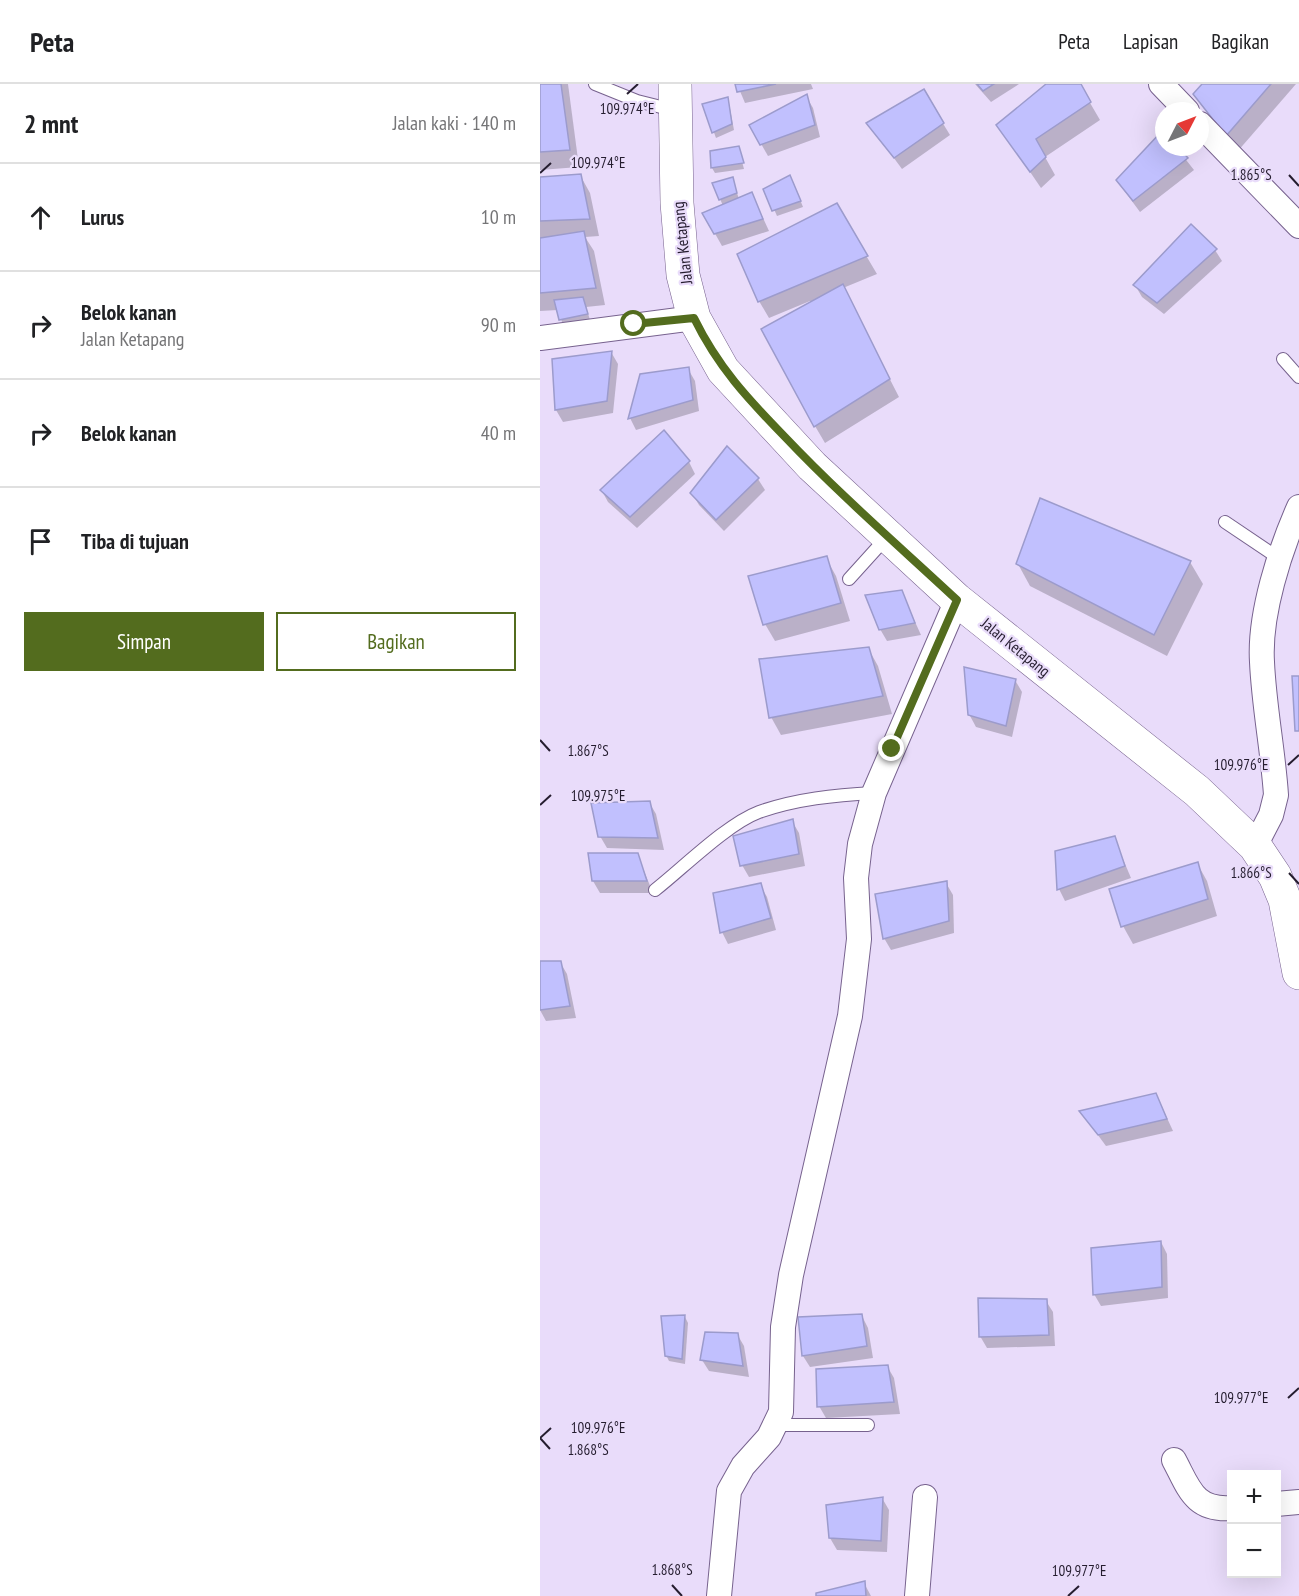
<!DOCTYPE html>
<html lang="id">
<head>
<meta charset="utf-8">
<style>
  body { margin:0; font-family:"PT Sans Narrow",sans-serif; background:#f6f6f6; color:#202124 }
  .controls { position:absolute; right:18px; bottom:18px; display:grid; overflow:hidden; border-radius:0px; box-shadow:0 6px 24px #0002 }
  .controls button { width:54px; height:54px; display:grid; place-items:center; padding:0; border:0; border-bottom:2px solid #e0e0e0; background:#fff; color:#202124; font:30px sans-serif }
  .compass { position:absolute; left:615px; top:18px; width:54px; height:54px; border-radius:50%; background:#fff; box-shadow:0 6px 24px #0002; rotate:48deg }
  .stop { position:absolute; width:18px; height:18px; margin:-14px; border:4px solid #536c1e; border-radius:50%; background:#fff }
  .stop.end { background:#536c1e; border-color:#fff; box-shadow:0 2px 6px #0008 }
  .list { margin:0; padding:0; list-style:none }
  h2 { display:flex; justify-content:space-between; align-items:center; height:78px; margin:0; padding:0 24px; font-size:26px }
  h2 small { font-size:20px; font-weight:400; color:#757577 }
  .list li { display:grid; grid-template-columns:39px 1fr auto; gap:18px; align-items:center; box-sizing:border-box; height:108px; padding:0 24px; border-top:2px solid #e0e0e0 }
  .list b { display:block; font-size:22px; white-space:nowrap }
  .list p { margin:0; font-size:20px; white-space:nowrap; color:#757577 }
  .list em { font-size:20px; font-style:normal; color:#757577 }
  .actions { display:flex; gap:12px; padding:18px 24px }
  .actions a { flex:1; padding:14px 0; border:2px solid #536c1e; border-radius:0px; text-align:center; font-size:21px; color:#536c1e }
  .actions .main { background:#536c1e; color:#fff }
  .icon { flex:none; width:33px; height:33px; fill:none; stroke:currentColor; stroke-width:2; stroke-linecap:round; stroke-linejoin:round }
  .map { position:relative; flex:none; width:759px; height:1512px; overflow:hidden }
  header { display:flex; align-items:center; gap:36px; box-sizing:border-box; height:84px; padding:0 30px; background:#fff; border-bottom:2px solid #e0e0e0 }
  header strong { font-size:28px }
  nav { display:flex; gap:33px; margin-inline-start:auto; font-size:21px }
  main { display:flex }
  aside { flex:1; background:#fff }
  .map>svg:first-child { display:block }
  .shadow { fill:#0003 }
  .building { fill:#c1c0fe; stroke:#9c9bcc; stroke-width:1.5 }
  .lines { fill:none; stroke-linecap:round; stroke-linejoin:round }
  .lane-casing { stroke:#77628e; stroke-width:14 }
  .street-casing { stroke:#77628e; stroke-width:26 }
  .primary-casing { stroke:#77628e; stroke-width:34 }
  .lane { stroke:#fff; stroke-width:12 }
  .street { stroke:#fff; stroke-width:24 }
  .primary { stroke:#fff; stroke-width:33 }
  .route { stroke:#536c1e; stroke-width:8 }
  .ticks { fill:none; stroke:#251d2f; stroke-width:2 }
  .labels { text-anchor:middle; stroke-width:4.5; stroke-linejoin:round; paint-order:stroke }
  .street-label { font-size:16px; fill:#251d2f; stroke:#e9dcfa }
  .ticks-label { font-size:15px; text-anchor:middle; fill:#251d2f; stroke:#e9dcfa; stroke-width:4.5; stroke-linejoin:round; paint-order:stroke }
</style>
</head>
<body>
<header>
<strong>Peta</strong>
<nav><a>Peta</a><a>Lapisan</a><a>Bagikan</a></nav>
</header>
<main>
<aside>
<h2>2 mnt<small>Jalan kaki · 140 m</small></h2>
<ul class="list">
<li><svg class="icon" aria-label="ahead" viewBox="0 0 24 24"><path d="M12 20V5M6 11l6-6 6 6"/></svg><div><b>Lurus</b></div><em>10 m</em></li>
<li><svg class="icon" aria-label="right" viewBox="0 0 24 24"><path d="M7 20v-9h11M14 6l5 5-5 5"/></svg><div><b>Belok kanan</b><p>Jalan Ketapang</p></div><em>90 m</em></li>
<li><svg class="icon" aria-label="right" viewBox="0 0 24 24"><path d="M7 20v-9h11M14 6l5 5-5 5"/></svg><div><b>Belok kanan</b></div><em>40 m</em></li>
<li><svg class="icon" aria-label="arrive" viewBox="0 0 24 24"><path d="M6 21V4h12l-3 4 3 4H6"/></svg><div><b>Tiba di tujuan</b></div></li>
</ul>
<div class="actions"><a class="main">Simpan</a><a>Bagikan</a></div>
</aside>
<div class="map">
<svg width="759" height="1512" viewBox="0 0 759 1512">
  <rect width="100%" height="100%" fill="#e9dcfa"/>
  <!-- shadow -->
  <g class="shadow">
    <polygon points="0,0 28,0 39,83 0,86"/>
    <polygon points="197,0 271,0 273,5 205,19"/>
    <polygon points="435,0 479,0 451,18"/>
    <polygon points="509,0 539,0 560,36 505,73 515,91 501,104 458,41"/>
    <polygon points="664,0 756,0 697,68 655,10"/>
    <polygon points="383,7 410,51 362,85 328,39"/>
    <polygon points="266,12 273,24 280,53 228,72 211,42"/>
    <polygon points="188,14 194,46 176,54 164,21"/>
    <polygon points="622,49 624,63 636,63 654,86 600,128 577,97"/>
    <polygon points="198,63 204,85 175,89 172,84"/>
    <polygon points="40,91 50,109 59,152 45,153 54,167 65,221 46,223 50,236 23,241 18,226 0,227 0,94"/>
    <polygon points="192,94 199,115 212,110 229,147 182,162 164,130 183,122 174,100"/>
    <polygon points="253,98 263,123 237,132 225,105"/>
    <polygon points="296,121 337,190 303,204 359,313 285,359 275,342 271,219 270,217 229,234 219,217"/>
    <polygon points="675,166 682,177 624,230 602,213 595,201"/>
    <polygon points="71,268 78,280 73,329 23,338 16,326 13,277"/>
    <polygon points="148,285 155,297 159,327 96,346 90,334"/>
    <polygon points="149,378 155,390 97,444 68,418 62,407"/>
    <polygon points="218,395 225,406 184,447 159,421 152,409"/>
    <polygon points="286,474 296,492 310,537 235,557 225,540"/>
    <polygon points="650,478 663,500 627,572 490,502 478,480"/>
    <polygon points="361,507 381,551 347,557 340,545"/>
    <polygon points="328,564 338,582 352,630 241,651 231,633"/>
    <polygon points="475,596 482,608 472,653 436,643 429,630"/>
    <polygon points="109,718 116,730 124,766 67,764 60,752"/>
    <polygon points="252,737 259,749 265,782 209,793 202,781"/>
    <polygon points="574,754 591,794 525,817 519,805"/>
    <polygon points="97,770 113,809 60,809 53,797"/>
    <polygon points="657,779 667,797 677,832 593,860 583,842"/>
    <polygon points="406,799 413,811 414,849 351,866 344,854"/>
    <polygon points="220,801 227,813 236,846 188,860 182,848"/>
    <polygon points="20,878 27,890 36,934 6,937 0,926 0,879"/>
    <polygon points="616,1010 633,1047 566,1062 541,1028"/>
    <polygon points="621,1158 627,1170 628,1214 561,1222 554,1210"/>
    <polygon points="506,1217 513,1228 515,1262 447,1264 440,1252"/>
    <polygon points="322,1232 328,1244 333,1274 270,1283 263,1272"/>
    <polygon points="145,1233 148,1239 145,1280 129,1277 126,1271"/>
    <polygon points="197,1250 204,1262 209,1293 169,1287 162,1276"/>
    <polygon points="347,1282 354,1294 360,1330 286,1334 279,1322"/>
    <polygon points="342,1414 349,1426 347,1468 297,1466 290,1454"/>
    <polygon points="324,1499 331,1512 278,1512"/>
  </g>
  <!-- building -->
  <g class="building">
    <polygon points="0,0 21,0 30,66 0,68"/>
    <polygon points="195,0 236,0 197,8"/>
    <polygon points="437,0 454,0 443,7"/>
    <polygon points="506,0 541,0 551,18 496,55 506,73 490,88 456,41"/>
    <polygon points="662,0 731,0 686,52 653,10"/>
    <polygon points="384,5 404,39 354,74 326,39"/>
    <polygon points="267,10 275,41 220,61 209,41"/>
    <polygon points="188,13 192,40 172,49 162,20"/>
    <polygon points="622,47 624,63 638,63 648,74 593,117 576,96"/>
    <polygon points="199,62 204,79 171,84 170,67"/>
    <polygon points="41,90 50,135 0,137 0,93"/>
    <polygon points="250,91 261,117 232,127 223,105"/>
    <polygon points="193,93 197,109 179,116 172,99"/>
    <polygon points="212,108 223,135 174,150 162,129"/>
    <polygon points="297,119 328,172 218,218 197,170"/>
    <polygon points="651,140 677,165 617,219 593,201"/>
    <polygon points="44,147 56,204 0,209 0,154"/>
    <polygon points="303,200 350,295 274,343 221,245"/>
    <polygon points="43,213 48,230 19,236 14,216"/>
    <polygon points="72,267 67,317 15,326 12,275"/>
    <polygon points="149,283 153,316 88,335 100,290"/>
    <polygon points="124,346 150,377 90,433 60,406"/>
    <polygon points="187,362 219,394 176,436 150,409"/>
    <polygon points="500,414 651,477 614,551 476,480"/>
    <polygon points="287,472 301,519 223,541 208,492"/>
    <polygon points="362,506 375,539 339,546 325,511"/>
    <polygon points="329,563 343,612 229,634 219,575"/>
    <polygon points="424,583 476,595 466,642 428,631"/>
    <polygon points="752,592 759,592 759,647 755,647"/>
    <polygon points="110,717 118,754 58,753 51,719"/>
    <polygon points="253,735 259,770 200,782 193,752"/>
    <polygon points="575,752 585,782 517,806 515,767"/>
    <polygon points="48,769 98,769 107,797 52,797"/>
    <polygon points="658,778 668,815 581,843 569,805"/>
    <polygon points="407,797 409,837 343,855 335,810"/>
    <polygon points="221,799 231,834 180,849 173,809"/>
    <polygon points="0,877 21,877 30,922 0,926"/>
    <polygon points="616,1009 627,1035 558,1051 539,1027"/>
    <polygon points="621,1157 622,1203 553,1211 551,1164"/>
    <polygon points="438,1214 507,1215 509,1251 439,1253"/>
    <polygon points="322,1230 327,1262 262,1272 258,1233"/>
    <polygon points="145,1231 142,1275 125,1272 121,1232"/>
    <polygon points="165,1248 198,1249 203,1282 160,1276"/>
    <polygon points="348,1281 354,1318 277,1323 276,1285"/>
    <polygon points="343,1413 341,1457 289,1454 286,1421"/>
    <polygon points="325,1497 326,1512 276,1512 276,1509"/>
  </g>
  <g class="lines">
    <defs>
      <g id="lane">
        <polyline points="55,0 97,17 133,26"/>
        <polyline points="743,275 759,293"/>
        <polyline points="685,438 740,475"/>
        <polyline points="309,495 347,453"/>
        <path d="M115,806C143,784 187,740 219,728C256,715 295,711 334,709"/>
        <polyline points="237,1341 328,1341"/>
      </g>
      <g id="street">
        <polyline points="621,0 647,27"/>
        <polyline points="660,40 759,142"/>
        <polyline points="0,254 154,234"/>
        <path d="M715,762L731,731L736,711C733,666 724,623 722,578C719,530 740,466 759,423"/>
        <path d="M634,1376C649,1404 654,1427 692,1424"/>
        <polyline points="736,1420 759,1418"/>
        <polyline points="179,1512 189,1407 203,1382 229,1353 241,1328 243,1243 251,1191 310,932 319,855 316,794 320,760 334,709 417,516"/>
        <polyline points="377,1512 385,1413"/>
      </g>
      <polyline id="primary" points="135,0 137,119 143,191 154,234 183,286 272,382 417,516 657,707 715,762 735,792 745,816 759,889"/>
    </defs>
    <!-- lane casing -->
    <use href="#lane" class="lane-casing"/>
    <!-- street casing -->
    <use href="#street" class="street-casing"/>
    <!-- primary casing -->
    <use href="#primary" class="primary-casing"/>
    <!-- lane -->
    <use href="#lane" class="lane"/>
    <!-- street -->
    <use href="#street" class="street"/>
    <!-- primary -->
    <use href="#primary" class="primary"/>
  </g>
  <g class="lines">
    <!-- route -->
    <path class="route" d="M94,240L154,234C178,283 207,314 245,353C299,410 359,462 417,516L352,665"/>
  </g>
  <!-- ticks -->
  <path class="ticks" d="M87,10L98,0M0,89L11,79M749,91L759,102M0,656L10,667M748,681L759,671M0,721L11,711M749,789L759,800M748,1314L759,1304M0,1354L11,1344M0,1354L10,1365M132,1501L142,1512M528,1512L539,1502"/>
  <g class="labels">
    <!-- street labels -->
    <g class="street-label">
      <text transform="translate(142 159) rotate(-96)" y="6">Jalan Ketapang</text>
      <text transform="translate(476 563) rotate(39)" y="6">Jalan Ketapang</text>
    </g>
  </g>
  <g class="ticks-label">
    <text x="87" y="30">109.974°E</text>
    <text x="58" y="84">109.974°E</text>
    <text x="711" y="96">1.865°S</text>
    <text x="48" y="672">1.867°S</text>
    <text x="701" y="686">109.976°E</text>
    <text x="58" y="717">109.975°E</text>
    <text x="711" y="794">1.866°S</text>
    <text x="701" y="1319">109.977°E</text>
    <text x="58" y="1349">109.976°E</text>
    <text x="48" y="1371">1.868°S</text>
    <text x="132" y="1491">1.868°S</text>
    <text x="539" y="1492">109.977°E</text>
  </g>
</svg>
<div class="controls">
<button>+</button>
<button>−</button>
</div>
<svg class="compass" viewBox="-18 -18 36 36"><path d="M0-13l5 13h-10z" fill="#e53935"/><path d="M0 13l5-13h-10z" fill="#757577"/></svg>
<div class="stop" style="left:94px;top:240px"></div>
<div class="stop end" style="left:352px;top:665px"></div>
</div>
</main>
</body>
</html>
